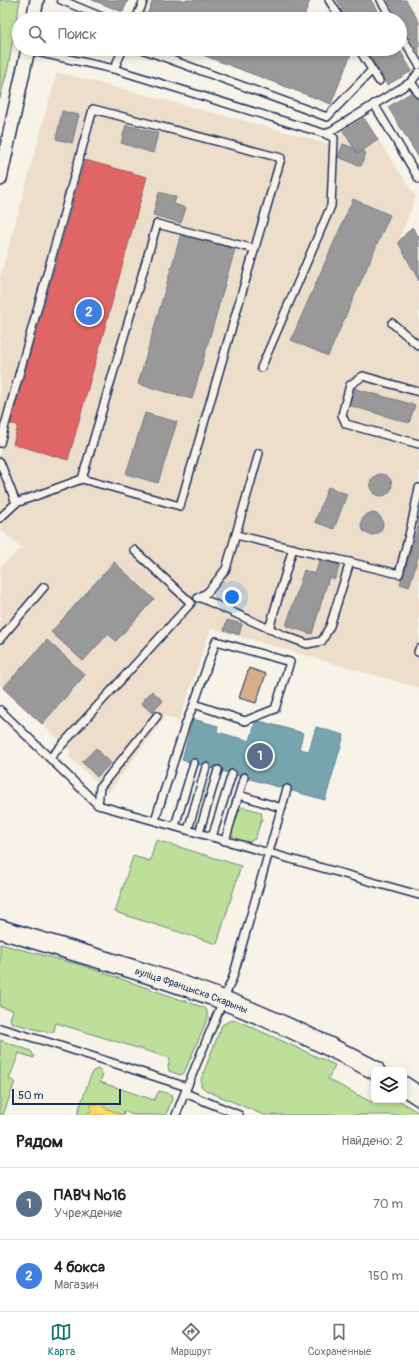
<!DOCTYPE html>
<html lang="ru">
<head>
<meta charset="utf-8">
<style>
  body { margin:0; font-family:Pangolin,sans-serif; background:#f2f2f2; color:#222 }
  .controls { position:absolute; right:12px; bottom:12px; display:grid; overflow:hidden; border-radius:6px; box-shadow:0 2px 6px #0003 }
  .controls button { width:36px; height:36px; display:grid; place-items:center; padding:0; border:0; border-bottom:1px solid #e0e0e0; background:#fff; color:#222; font:20px sans-serif }
  .scale { position:absolute; left:12px; bottom:10px; width:109px; box-sizing:border-box; padding-left:4px; border:2px solid #1b2f5e; border-top:0; font-size:11px; line-height:14px; white-space:nowrap; color:#1b2f5e; -webkit-text-stroke:3px #f7f3e8; paint-order:stroke }
  .you { position:absolute; left:232px; top:597px; width:14px; height:14px; margin:-10px; border:3px solid #fff; border-radius:50%; background:#1a73e8; box-shadow:0 0 0 6px #1a73e833 }
  .badge { display:grid; place-items:center; width:26px; height:26px; border-radius:50%; background:#0f766e; color:#fff; font-size:13px; font-weight:700 }
  .pin { position:absolute; translate:-50% -50%; border:2px solid #fff; box-shadow:0 1px 4px #0006 }
  .list { margin:0; padding:0; list-style:none }
  h2 { display:flex; justify-content:space-between; align-items:center; height:52px; margin:0; padding:0 16px; font-size:17px }
  h2 small { font-size:13px; font-weight:400; color:#767676 }
  .list li { display:grid; grid-template-columns:26px 1fr auto; gap:12px; align-items:center; box-sizing:border-box; height:72px; padding:0 16px; border-top:1px solid #e0e0e0 }
  .list b { display:block; font-size:15px; white-space:nowrap }
  .list p { margin:0; font-size:13px; white-space:nowrap; color:#767676 }
  .list em { font-size:13px; font-style:normal; color:#767676 }
  .icon { flex:none; width:22px; height:22px; fill:none; stroke:currentColor; stroke-width:2; stroke-linecap:round; stroke-linejoin:round }
  .map { position:relative; flex:none; width:419px; height:1115px; overflow:hidden }
  .search { position:absolute; background:#fff; box-shadow:0 2px 6px #0003; left:12px; right:12px; top:12px; height:44px; display:flex; align-items:center; gap:10px; box-sizing:border-box; padding:0 14px; border-radius:22px; color:#767676; font-size:15px }
  .sheet { height:196px; background:#fff }
  nav { display:flex; justify-content:space-around; align-items:center; box-sizing:border-box; height:56px; border-top:1px solid #e0e0e0; background:#fff; font-size:11px; color:#767676 }
  nav a { display:grid; justify-items:center; gap:2px }
  nav .on { color:#0f766e }
  .map>svg:first-child { display:block }
  .built { fill:#eddecb }
  .green { fill:#bddf99; stroke:#6c877c }
  .homes { fill:#ffd966; stroke:#bba664 }
  .shops { fill:#e06666; stroke:#a55664 }
  .public { fill:#76a5af; stroke:#5b8297 }
  .industry { fill:#999; stroke:#737987 }
  .building { fill:#d7ae88; stroke:#1b2f5e }
  .lines { fill:none; stroke-linecap:round; stroke-linejoin:round }
  .service-casing { stroke:#1b2f5e; stroke-width:10 }
  .minor-casing { stroke:#1b2f5e; stroke-width:16 }
  .secondary-casing { stroke:#1b2f5e; stroke-width:21 }
  .service { stroke:#f7f3e8; stroke-width:7 }
  .minor { stroke:#f7f3e8; stroke-width:13 }
  .secondary { stroke:#f7f3e8; stroke-width:18 }
  .labels { text-anchor:middle; stroke-width:4; stroke-linejoin:round; paint-order:stroke }
  .street-label { font-size:10px; fill:#1b2f5e; stroke:#f7f3e8 }
</style>
</head>
<body>
<div class="map">
<svg width="419" height="1115" viewBox="0 0 419 1115">
  <rect width="100%" height="100%" fill="#f7f3e8"/>
  <filter id="ink" filterUnits="userSpaceOnUse"><feTurbulence type="fractalNoise" baseFrequency=".025" numOctaves="2"/><feDisplacementMap in="SourceGraphic" scale="8" xChannelSelector="R" yChannelSelector="G"/><feConvolveMatrix kernelMatrix="1 2 1 2 8 2 1 2 1" color-interpolation-filters="sRGB"/></filter>
  <g filter="url(#ink)">
    <!-- built -->
    <polygon class="built" points="57,72 302,136 326,144 364,118 416,197 398,242 419,281 419,688 211,628 179,721 166,716 108,793 69,757 71,751 0,685 0,567 22,548 0,530 0,278"/>
    <!-- green -->
    <g class="green">
      <polygon points="0,0 20,0 8,68 0,98"/>
      <polygon points="243,807 261,812 262,818 255,839 249,842 234,838 231,834 239,810"/>
      <polygon points="156,840 241,866 217,944 115,912 133,856 150,861"/>
      <polygon points="0,944 81,965 205,1008 207,1011 208,1018 184,1073 180,1075 169,1071 168,1067 170,1058 56,1023 54,1031 50,1033 12,1023 10,1019 13,1010 0,1007"/>
      <polygon points="236,1020 335,1065 328,1079 371,1102 374,1098 374,1100 398,1100 419,1113 419,1115 264,1115 207,1091 201,1086 201,1079 222,1025 229,1021"/>
      <polygon points="0,1040 31,1051 34,1056 34,1058 19,1053 9,1079 15,1082 3,1115 0,1115"/>
      <polygon points="98,1069 103,1074 100,1082 154,1100 159,1091 171,1094 172,1099 166,1115 133,1115 124,1111 123,1115 122,1115 103,1107 103,1105 91,1104 91,1108 92,1108 91,1112 88,1112 87,1115 77,1115 92,1072 95,1070"/>
    </g>
    <!-- homes -->
    <polygon class="homes" points="91,1104 104,1105 103,1107 122,1115 87,1115 88,1112 91,1112 92,1108 91,1108"/>
    <!-- shops -->
    <polygon class="shops" points="85,160 147,177 68,460 13,444 18,425 11,424"/>
    <!-- public -->
    <polygon class="public" points="193,719 218,726 217,732 250,741 256,720 303,733 299,749 309,751 316,727 344,735 325,800 182,760"/>
    <!-- industry -->
    <g class="industry">
      <polygon points="92,0 128,0 123,12"/>
      <polygon points="153,0 310,0 303,19 145,19"/>
      <polygon points="337,0 371,0 382,19 348,19"/>
      <polygon points="388,0 406,0 419,22 419,53"/>
      <polygon points="187,49 339,49 351,54 331,104"/>
      <polygon points="366,49 399,49 412,71 387,85"/>
      <polygon points="412,92 419,102 419,158 388,107"/>
      <polygon points="62,111 79,115 72,143 56,139"/>
      <polygon points="364,118 378,140 358,154 343,131"/>
      <polygon points="126,125 158,133 153,153 121,143"/>
      <polygon points="343,144 354,148 358,154 361,151 366,153 361,166 338,157"/>
      <polygon points="159,192 176,197 174,204 186,208 181,223 153,215"/>
      <polygon points="353,199 390,215 328,356 291,340"/>
      <polygon points="412,227 419,237 419,281 398,242"/>
      <polygon points="181,234 235,249 192,399 138,384"/>
      <polygon points="353,388 415,405 409,423 348,405"/>
      <polygon points="145,413 177,422 158,483 126,474"/>
      <circle cx="381" cy="485" r="11"/>
      <polygon points="328,487 347,494 334,529 315,522"/>
      <circle cx="372" cy="524" r="11"/>
      <polygon points="419,524 419,554 409,587 400,584"/>
      <polygon points="320,559 340,565 335,579 329,577 312,634 286,626 304,570 315,574"/>
      <polygon points="114,562 154,599 116,641 108,634 83,661 51,632"/>
      <polygon points="227,620 242,624 239,635 224,630"/>
      <polygon points="47,640 85,675 42,724 3,688"/>
      <polygon points="152,691 163,701 152,713 141,703"/>
      <polygon points="96,748 111,763 97,777 82,762"/>
    </g>
    <!-- building -->
    <polygon class="building" points="249,668 266,674 256,703 239,698"/>
    <g class="lines">
      <defs>
        <g id="service">
          <polyline points="61,0 107,19"/>
          <polyline points="329,0 341,19"/>
          <polyline points="381,0 392,19"/>
          <polyline points="136,19 144,0"/>
          <polyline points="400,33 419,65"/>
          <polyline points="142,49 327,117 372,70"/>
          <polyline points="359,49 379,81"/>
          <polyline points="28,50 114,69 326,134 334,138 331,206 261,368"/>
          <polyline points="114,69 123,49"/>
          <polyline points="411,82 419,94"/>
          <polyline points="374,104 419,179"/>
          <polyline points="326,134 411,82 419,72"/>
          <polyline points="392,323 419,346"/>
          <polyline points="419,392 363,376 350,385 342,415 346,424 419,444"/>
          <polyline points="0,443 93,109 281,158 180,506 82,479"/>
          <polyline points="0,462 16,503"/>
          <polyline points="0,518 16,503 82,479 157,224 255,249"/>
          <polyline points="236,535 399,574 411,527 419,488"/>
          <polyline points="199,597 283,635 307,644 322,641 330,626 350,562"/>
          <polyline points="198,598 208,592 226,569 259,453"/>
          <polyline points="269,629 293,548"/>
          <polyline points="0,639 44,587"/>
          <polyline points="418,652 419,649"/>
          <polyline points="0,710 98,805 419,895"/>
          <polyline points="50,758 191,603 134,550"/>
          <polyline points="239,795 282,808"/>
          <polyline points="98,805 100,787 157,716"/>
          <polyline points="155,820 186,723 194,704 216,641 290,662 275,709 245,721 194,704"/>
          <polyline points="175,826 194,763"/>
          <polyline points="188,830 206,767"/>
          <polyline points="199,833 218,770"/>
          <polyline points="212,837 232,774"/>
          <polyline points="225,841 244,777"/>
          <polyline points="0,1028 51,1043 187,1087"/>
          <polyline points="185,1093 239,1115"/>
          <polyline points="176,1115 187,1087 233,977 287,789"/>
        </g>
        <g id="minor">
          <polyline points="33,19 37,0"/>
          <polyline points="0,179 28,49"/>
        </g>
        <g id="secondary">
          <path id="s1" d="M0,929C74,952 150,972 223,1000C274,1020 326,1044 375,1070"/>
          <polyline points="404,1086 419,1096"/>
        </g>
      </defs>
      <!-- service casing -->
      <use href="#service" class="service-casing"/>
      <!-- minor casing -->
      <use href="#minor" class="minor-casing"/>
      <!-- secondary casing -->
      <use href="#secondary" class="secondary-casing"/>
      <!-- service -->
      <use href="#service" class="service"/>
      <!-- minor -->
      <use href="#minor" class="minor"/>
      <!-- secondary -->
      <use href="#secondary" class="secondary"/>
    </g>
  </g>
  <g class="labels">
    <!-- street labels -->
    <g class="street-label">
      <text dy="4" stroke="none"><textPath href="#s1" startOffset="201">вуліца Францыска Скарыны</textPath></text>
    </g>
  </g>
</svg>
<div class="controls">
<button><svg class="icon" aria-label="layers" viewBox="0 0 24 24"><path d="M12 4l9 5-9 5-9-5zM3 14l9 5 9-5"/></svg></button>
</div>
<div class="scale">50 m</div>
<div class="you"></div>
<div class="pin badge" style="left:260px;top:756px;background:#5c6f8a">1</div>
<div class="pin badge" style="left:89px;top:312px;background:#3f7fe0">2</div>
<div class="search"><svg class="icon" aria-label="search" viewBox="0 0 24 24"><circle cx="10" cy="10" r="6"/><path d="M15 15l6 6"/></svg>Поиск</div>
</div>
<section class="sheet">
<h2>Рядом<small>Найдено: 2</small></h2>
<ul class="list">
<li><span class="badge" style="background:#5c6f8a">1</span><div><b>ПАВЧ №16</b><p>Учреждение</p></div><em>70 m</em></li>
<li><span class="badge" style="background:#3f7fe0">2</span><div><b>4 бокса</b><p>Магазин</p></div><em>150 m</em></li>
</ul>
</section>
<nav>
<a class="on"><svg class="icon" aria-label="map" viewBox="0 0 24 24"><path d="M3 6l6-2 6 2 6-2v14l-6 2-6-2-6 2zM9 4v14M15 6v14"/></svg>Карта</a>
<a><svg class="icon" aria-label="directions" viewBox="0 0 24 24"><path d="M12 3l9 9-9 9-9-9zM9 14v-3h6M13 9l2 2-2 2"/></svg>Маршрут</a>
<a><svg class="icon" aria-label="saved" viewBox="0 0 24 24"><path d="M7 4h10v16l-5-4-5 4z"/></svg>Сохранённые</a>
</nav>
</body>
</html>
